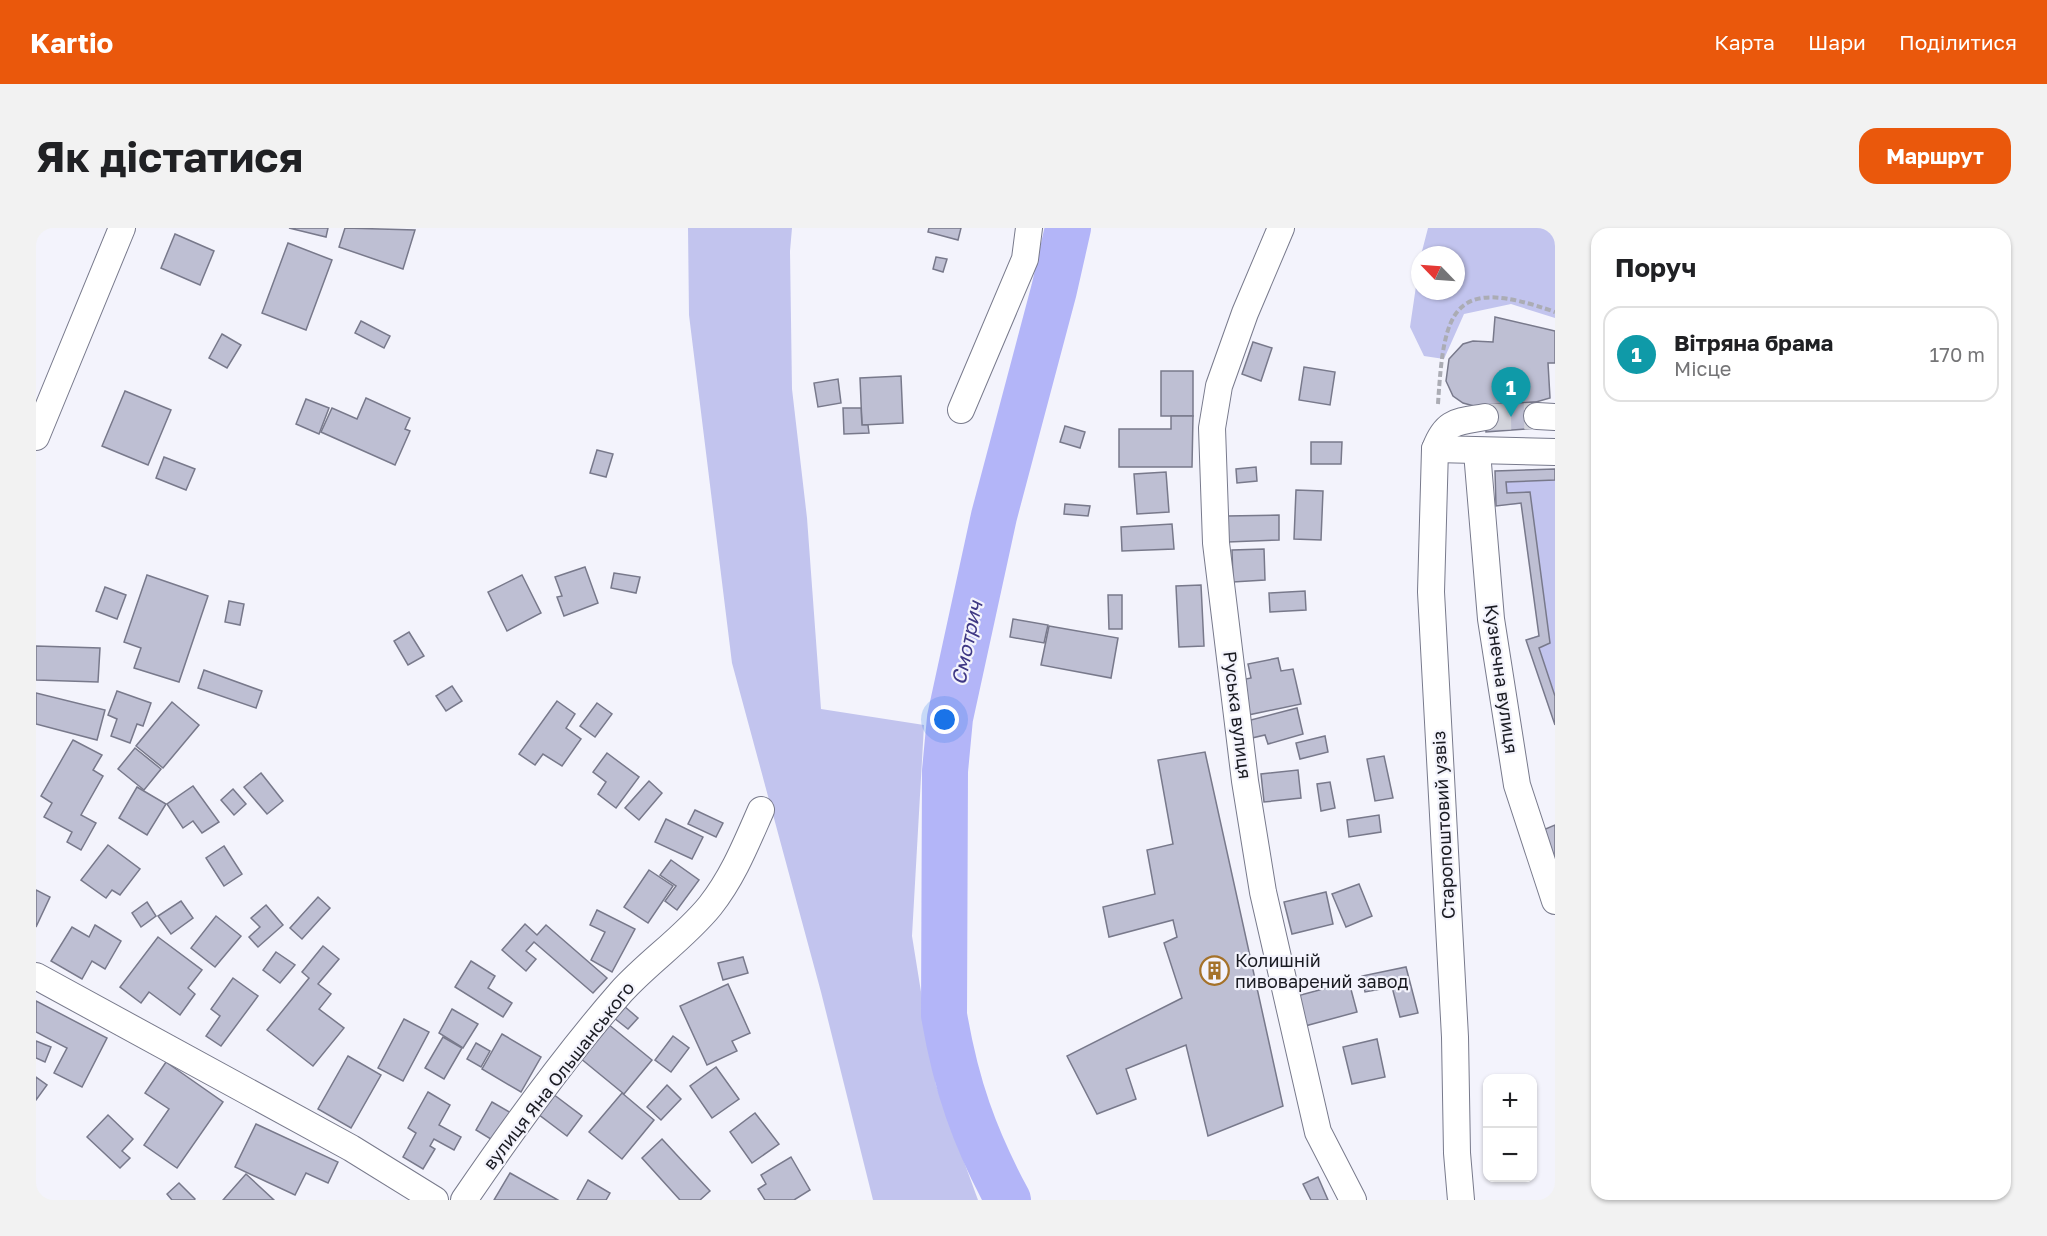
<!DOCTYPE html>
<html lang="uk">
<head>
<meta charset="utf-8">
<style>
  body { margin:0; font-family:"Golos Text",sans-serif; background:#f2f2f2; color:#202124 }
  .controls { position:absolute; right:18px; bottom:18px; display:grid; overflow:hidden; border-radius:12px; box-shadow:0 2px 4px #0004 }
  .controls button { width:54px; height:54px; display:grid; place-items:center; padding:0; border:0; border-bottom:2px solid #e0e0e0; background:#fff; color:#202124; font:30px sans-serif }
  .compass { position:absolute; left:1375px; top:18px; width:54px; height:54px; border-radius:50%; background:#fff; box-shadow:0 2px 4px #0004; rotate:295deg }
  .you { position:absolute; left:909px; top:492px; width:21px; height:21px; margin:-15px; border:4px solid #fff; border-radius:50%; background:#1a73e8; box-shadow:0 0 0 9px #1a73e833 }
  .badge { display:grid; place-items:center; width:39px; height:39px; border-radius:50%; background:#ea580c; color:#fff; font-size:20px; font-weight:700 }
  .pin { position:absolute; translate:-50% -50px; filter:drop-shadow(0 2px 3px #0008) }
  .pin::after { content:''; position:absolute; top:32px; width:21px; height:18px; background:inherit; clip-path:polygon(0 0,100% 0,50% 100%) }
  .list { margin:0; padding:0; list-style:none }
  h2 { display:flex; justify-content:space-between; align-items:center; height:78px; margin:0; padding:0 24px; font-size:26px }
  h2 small { font-size:20px; font-weight:400; color:#757577 }
  .list li { display:grid; grid-template-columns:39px 1fr auto; gap:18px; align-items:center; box-sizing:border-box; height:96px; margin:0 12px 12px; padding:0 12px; border:2px solid #e0e0e0; border-radius:18px }
  .list b { display:block; font-size:22px; white-space:nowrap }
  .list p { margin:0; font-size:20px; white-space:nowrap; color:#757577 }
  .list em { font-size:20px; font-style:normal; color:#757577 }
  .map { position:relative; flex:none; width:1519px; height:972px; overflow:hidden; border-radius:18px }
  header { display:flex; align-items:center; gap:36px; box-sizing:border-box; height:84px; padding:0 30px; background:#ea580c; color:#fff }
  header strong { font-size:28px }
  nav { display:flex; gap:33px; margin-inline-start:auto; font-size:21px }
  .intro { display:flex; align-items:center; justify-content:space-between; box-sizing:border-box; height:144px; padding:0 36px }
  h1 { margin:0; font-size:42px }
  .button { padding:15px 27px; border-radius:18px; background:#ea580c; color:#fff; font-size:21px; font-weight:700 }
  main { display:flex; gap:36px; padding:0 36px }
  aside { flex:1; background:#fff; border-radius:18px; box-shadow:0 2px 4px #0004 }
  .map>svg:first-child { display:block }
  .green { fill:#c2c4ee }
  .lines { fill:none; stroke-linecap:round; stroke-linejoin:round }
  .river { stroke:#b3b5f8; stroke-width:46 }
  .building { fill:#bebfd3; stroke:#78798b; stroke-width:1.5 }
  .minor-tunnel { stroke:#d2d3db; stroke-width:26; stroke-dasharray:26 13; stroke-linecap:butt }
  .minor-casing { stroke:#787a8c; stroke-width:28 }
  .path { stroke:#abacb4; stroke-width:4; stroke-dasharray:6 3; stroke-linecap:butt }
  .minor { stroke:#fff; stroke-width:26 }
  .labels { text-anchor:middle; stroke-width:4.5; stroke-linejoin:round; paint-order:stroke }
  .street-label { font-size:18px; fill:#1a1b22; stroke:#f3f3fc }
  .poi-label { font-size:18px; fill:#1a1b22; stroke:#f3f3fc; text-anchor:start }
  .water-label { font-size:20px; font-style:italic; fill:#3e3784; stroke:#f3f3fc }
</style>
</head>
<body>
<header>
<strong>Kartio</strong>
<nav><a>Карта</a><a>Шари</a><a>Поділитися</a></nav>
</header>
<div class="intro"><h1>Як дістатися</h1><a class="button">Маршрут</a></div>
<main>
<div class="map">
<svg width="1519" height="972" viewBox="0 0 1519 972">
  <rect width="100%" height="100%" fill="#f3f3fc"/>
  <!-- green -->
  <g class="green">
    <polygon points="652,0 756,0 754,23 756,161 771,290 785,481 888,497 876,708 900,857 942,972 837,972 785,764 696,435 653,87"/>
    <polygon points="1392,0 1519,0 1519,90 1475,76 1428,86 1408,131 1388,128 1374,99 1384,31 1384,63 1420,63 1420,27 1385,27"/>
    <polygon points="1519,241 1519,497 1490,412 1503,407 1485,276 1460,278 1459,243"/>
  </g>
  <g class="lines">
    <!-- river -->
    <path class="river" d="M972,972C938,909 920,857 908,787L909,543L914,490L958,288L1018,62L1032,0"/>
  </g>
  <!-- building -->
  <g class="building">
    <polygon points="253,0 292,0 290,9"/>
    <polygon points="309,0 379,2 367,41 303,19"/>
    <polygon points="893,0 925,0 922,12 892,4"/>
    <polygon points="139,6 178,23 164,57 125,40"/>
    <polygon points="252,15 296,32 270,102 226,85"/>
    <polygon points="900,29 911,31 907,44 897,41"/>
    <polygon points="1459,89 1519,103 1519,135 1512,135 1514,170 1500,174 1438,178 1427,175 1417,168 1410,153 1413,131 1427,116 1437,113 1457,114"/>
    <polygon points="325,93 354,108 348,120 319,105"/>
    <polygon points="186,106 205,117 191,140 173,130"/>
    <polygon points="1217,114 1236,120 1225,153 1206,146"/>
    <polygon points="1268,139 1299,144 1294,177 1263,172"/>
    <rect x="1125" y="143" width="32" height="45"/>
    <polygon points="865,148 867,195 826,197 824,150"/>
    <polygon points="802,151 805,175 782,179 778,155"/>
    <polygon points="89,163 135,182 112,237 66,218"/>
    <polygon points="330,170 374,190 369,201 374,203 359,237 285,204 296,180 321,191"/>
    <polygon points="270,171 293,180 283,206 260,196"/>
    <polygon points="1500,174 1502,200 1450,204 1448,177"/>
    <polygon points="807,180 825,180 826,197 832,197 833,205 808,206"/>
    <polygon points="1135,188 1157,188 1156,239 1083,239 1083,201 1135,201"/>
    <polygon points="1029,198 1049,204 1044,220 1024,214"/>
    <polygon points="1275,214 1306,214 1305,236 1275,236"/>
    <polygon points="561,222 577,226 570,249 554,245"/>
    <polygon points="128,229 159,241 150,262 120,250"/>
    <polygon points="1220,239 1221,253 1201,255 1200,241"/>
    <polygon points="1519,241 1519,252 1470,254 1471,265 1494,264 1514,415 1503,420 1519,468 1519,497 1490,412 1503,408 1485,275 1460,278 1459,243"/>
    <polygon points="1130,244 1133,284 1101,286 1098,246"/>
    <polygon points="1260,262 1287,263 1285,312 1258,311"/>
    <polygon points="1029,276 1054,278 1052,288 1028,286"/>
    <polygon points="1243,287 1243,312 1192,314 1191,288"/>
    <polygon points="1136,296 1138,321 1086,323 1085,299"/>
    <polygon points="1228,321 1229,352 1197,354 1196,322"/>
    <polygon points="549,339 562,375 528,388 521,369 526,368 519,349"/>
    <polygon points="578,345 604,349 600,365 575,360"/>
    <polygon points="111,347 172,368 143,454 98,440 105,420 88,414"/>
    <polygon points="486,347 505,385 471,403 452,364"/>
    <polygon points="1165,357 1168,418 1143,419 1140,358"/>
    <polygon points="69,359 90,367 81,391 60,383"/>
    <polygon points="1269,363 1270,382 1234,384 1233,365"/>
    <polygon points="1072,367 1086,367 1086,401 1073,401"/>
    <polygon points="193,373 208,376 204,397 189,394"/>
    <polygon points="977,391 1012,397 1008,415 974,409"/>
    <polygon points="1013,398 1082,410 1075,450 1005,437"/>
    <polygon points="373,404 388,428 372,437 358,413"/>
    <polygon points="0,418 64,420 62,454 0,452"/>
    <polygon points="1242,430 1245,443 1257,441 1265,476 1212,487 1205,452 1215,450 1212,436"/>
    <polygon points="168,442 226,463 220,480 162,460"/>
    <polygon points="416,458 426,473 410,483 400,468"/>
    <polygon points="81,463 115,475 107,498 101,496 94,515 75,508 81,491 72,487"/>
    <polygon points="0,465 69,482 61,512 0,496"/>
    <polygon points="521,473 539,486 530,500 545,511 526,538 507,526 499,537 483,526"/>
    <polygon points="136,474 163,497 127,540 100,518"/>
    <polygon points="561,475 576,486 559,509 544,498"/>
    <polygon points="1261,480 1267,506 1232,516 1229,507 1216,510 1211,493"/>
    <polygon points="1289,508 1292,524 1264,531 1260,515"/>
    <polygon points="37,512 66,527 57,542 67,548 45,587 60,595 45,622 31,614 36,604 8,589 16,575 5,568"/>
    <polygon points="99,520 125,541 108,562 82,541"/>
    <polygon points="1169,524 1247,878 1172,908 1150,817 1090,841 1100,871 1061,886 1031,828 1146,770 1128,715 1141,709 1137,692 1073,709 1067,679 1119,666 1111,622 1137,616 1122,532"/>
    <polygon points="571,525 603,549 580,580 562,566 570,554 557,544"/>
    <polygon points="1348,528 1357,570 1339,573 1331,531"/>
    <polygon points="1262,542 1265,570 1228,574 1225,546"/>
    <polygon points="225,545 247,573 231,586 208,559"/>
    <polygon points="613,553 626,565 603,592 589,580"/>
    <polygon points="1294,554 1299,580 1285,583 1281,556"/>
    <polygon points="157,558 183,594 166,605 157,593 147,600 131,576"/>
    <polygon points="101,559 130,576 111,607 83,590"/>
    <polygon points="197,561 210,576 198,587 185,572"/>
    <polygon points="659,582 687,595 680,609 652,596"/>
    <polygon points="1343,587 1345,604 1313,609 1311,592"/>
    <polygon points="630,591 667,609 656,631 619,614"/>
    <polygon points="1519,597 1519,633 1505,603"/>
    <polygon points="72,617 104,641 84,667 76,662 70,670 45,652"/>
    <polygon points="188,618 206,646 188,658 170,630"/>
    <polygon points="635,632 663,652 641,682 629,673 640,658 624,647"/>
    <polygon points="613,642 637,658 612,695 588,679"/>
    <polygon points="1323,656 1336,688 1310,699 1296,666"/>
    <polygon points="0,662 14,669 0,699"/>
    <polygon points="1290,664 1297,696 1256,706 1248,674"/>
    <polygon points="282,669 294,680 266,711 254,700"/>
    <polygon points="145,673 157,690 135,706 122,688"/>
    <polygon points="111,674 120,688 105,699 96,685"/>
    <polygon points="230,677 247,697 222,719 213,709 224,699 215,690"/>
    <polygon points="561,682 599,701 576,744 555,732 569,704 554,697"/>
    <polygon points="180,688 205,708 179,739 155,720"/>
    <polygon points="489,696 501,707 510,697 571,750 557,765 498,714 490,723 500,731 490,743 466,722"/>
    <polygon points="59,697 85,713 69,741 56,733 46,751 15,733 36,699 53,709"/>
    <polygon points="122,709 166,742 152,760 159,766 144,787 113,764 105,775 84,759"/>
    <polygon points="287,718 303,731 282,756 295,766 283,781 308,800 277,838 231,802 273,750 266,744"/>
    <polygon points="240,724 259,737 244,755 227,742"/>
    <polygon points="707,729 712,745 687,752 682,735"/>
    <polygon points="435,733 459,748 452,760 476,775 467,789 419,759"/>
    <polygon points="1370,739 1382,785 1364,789 1356,759 1329,764 1326,748"/>
    <polygon points="197,750 222,768 185,818 170,808 184,788 175,781"/>
    <polygon points="1313,754 1321,784 1269,798 1261,768"/>
    <polygon points="692,756 714,805 696,813 701,823 671,837 644,778"/>
    <polygon points="0,773 71,810 46,859 18,845 31,820 0,804"/>
    <polygon points="588,778 602,790 592,801 578,790"/>
    <polygon points="416,781 442,796 427,820 403,805"/>
    <polygon points="368,791 393,804 367,853 342,840"/>
    <polygon points="572,796 616,832 588,866 544,830"/>
    <polygon points="466,806 505,829 485,864 446,841"/>
    <polygon points="637,808 653,820 635,844 619,832"/>
    <polygon points="407,809 426,820 408,851 389,840"/>
    <polygon points="1341,811 1349,849 1316,856 1307,819"/>
    <polygon points="0,813 15,819 9,834 0,830"/>
    <polygon points="440,815 454,823 445,839 431,831"/>
    <polygon points="312,828 345,847 315,900 282,881"/>
    <polygon points="130,834 187,874 141,940 108,917 133,881 109,865"/>
    <polygon points="680,839 703,871 676,890 654,858"/>
    <polygon points="0,849 11,857 0,872"/>
    <polygon points="631,857 645,871 625,892 611,879"/>
    <polygon points="513,863 546,888 531,908 498,883"/>
    <polygon points="392,864 414,877 403,897 425,909 418,922 398,911 394,918 399,921 387,941 367,929 380,905 372,900"/>
    <polygon points="586,865 618,892 586,931 553,904"/>
    <polygon points="456,874 475,885 458,913 440,902"/>
    <polygon points="719,885 743,916 716,935 694,904"/>
    <polygon points="72,887 97,911 86,923 94,930 84,940 51,909"/>
    <polygon points="220,896 302,934 292,955 270,945 259,967 199,939"/>
    <polygon points="626,911 674,963 664,972 644,972 606,930"/>
    <polygon points="755,929 774,962 758,972 729,972 722,961 730,956 725,947"/>
    <polygon points="474,945 522,972 458,972"/>
    <polygon points="210,946 238,972 187,972"/>
    <polygon points="1282,949 1292,972 1275,972 1267,956"/>
    <polygon points="552,952 574,965 570,972 541,972"/>
    <polygon points="143,955 159,971 158,972 136,972 131,966"/>
  </g>
  <g class="lines">
    <!-- minor-tunnel -->
    <polyline class="minor-tunnel" points="1449,189 1501,188"/>
    <defs>
      <g id="minor">
        <polyline points="1245,0 1209,85 1183,158 1176,200 1180,315 1209,553 1227,664 1282,904 1317,972"/>
        <polyline points="925,182 989,31 993,0"/>
        <polyline points="1501,188 1519,189"/>
        <polyline points="0,209 86,0"/>
        <polyline points="1399,221 1519,224"/>
        <polyline points="1441,224 1455,391 1481,557 1519,673"/>
        <polyline points="0,748 315,920 399,972"/>
        <path d="M428,972C475,903 530,827 585,764C612,734 648,710 674,678C697,649 710,616 725,582"/>
        <path d="M1425,972L1421,925L1419,809L1395,364L1399,221C1410,192 1421,194 1449,189"/>
      </g>
    </defs>
    <!-- minor casing -->
    <use href="#minor" class="minor-casing"/>
    <!-- path -->
    <path class="path" d="M1402,176C1408,81 1416,47 1519,84"/>
    <!-- minor -->
    <use href="#minor" class="minor"/>
  </g>
  <!-- icons -->
  <defs>
    <symbol id="building-ring" viewBox="-11 -11 22 22"><circle r="9.5" fill="#f3f3fc" stroke="#a57229" stroke-width="1.5"/><path d="M-4-6H4V6H1V3H-1V6H-4ZM-2.5-4.3h1.7v1.8h-1.7ZM.8-4.3h1.7v1.8H.8ZM-2.5-1h1.7V.8h-1.7ZM.8-1h1.7V.8H.8Z" fill="#a57229"/></symbol>
  </defs>
  <g fill-rule="evenodd">
    <use href="#building-ring" x="1162" y="726" width="33" height="33"/>
  </g>
  <g class="labels">
    <!-- street labels -->
    <g class="street-label">
      <text transform="translate(1465 451) rotate(82)" y="6">Кузнечна вулиця</text>
      <text transform="translate(1201 487) rotate(83)" y="6">Руська вулиця</text>
      <text transform="translate(1408 597) rotate(-93)" y="6">Старопоштовий узвіз</text>
      <text transform="translate(523 848) rotate(-52)" y="6">вулиця Яна Ольшанського</text>
    </g>
    <!-- poi labels -->
    <g class="poi-label">
      <text x="1199" y="739">Колишній<tspan x="1199" dy="21">пивоварений завод</tspan></text>
    </g>
    <!-- water labels -->
    <g class="water-label">
      <text transform="translate(931 415) rotate(-78)" y="7">Смотрич</text>
    </g>
  </g>
</svg>
<div class="controls">
<button>+</button>
<button>−</button>
</div>
<svg class="compass" viewBox="-18 -18 36 36"><path d="M0-13l5 13h-10z" fill="#e53935"/><path d="M0 13l5-13h-10z" fill="#757577"/></svg>
<div class="you"></div>
<div class="pin badge" style="left:1475px;top:189px;background:#0f9aa8">1</div>
</div>
<aside>
<h2>Поруч<small></small></h2>
<ul class="list">
<li><span class="badge" style="background:#0f9aa8">1</span><div><b>Вітряна брама</b><p>Місце</p></div><em>170 m</em></li>
</ul>
</aside>
</main>
</body>
</html>
